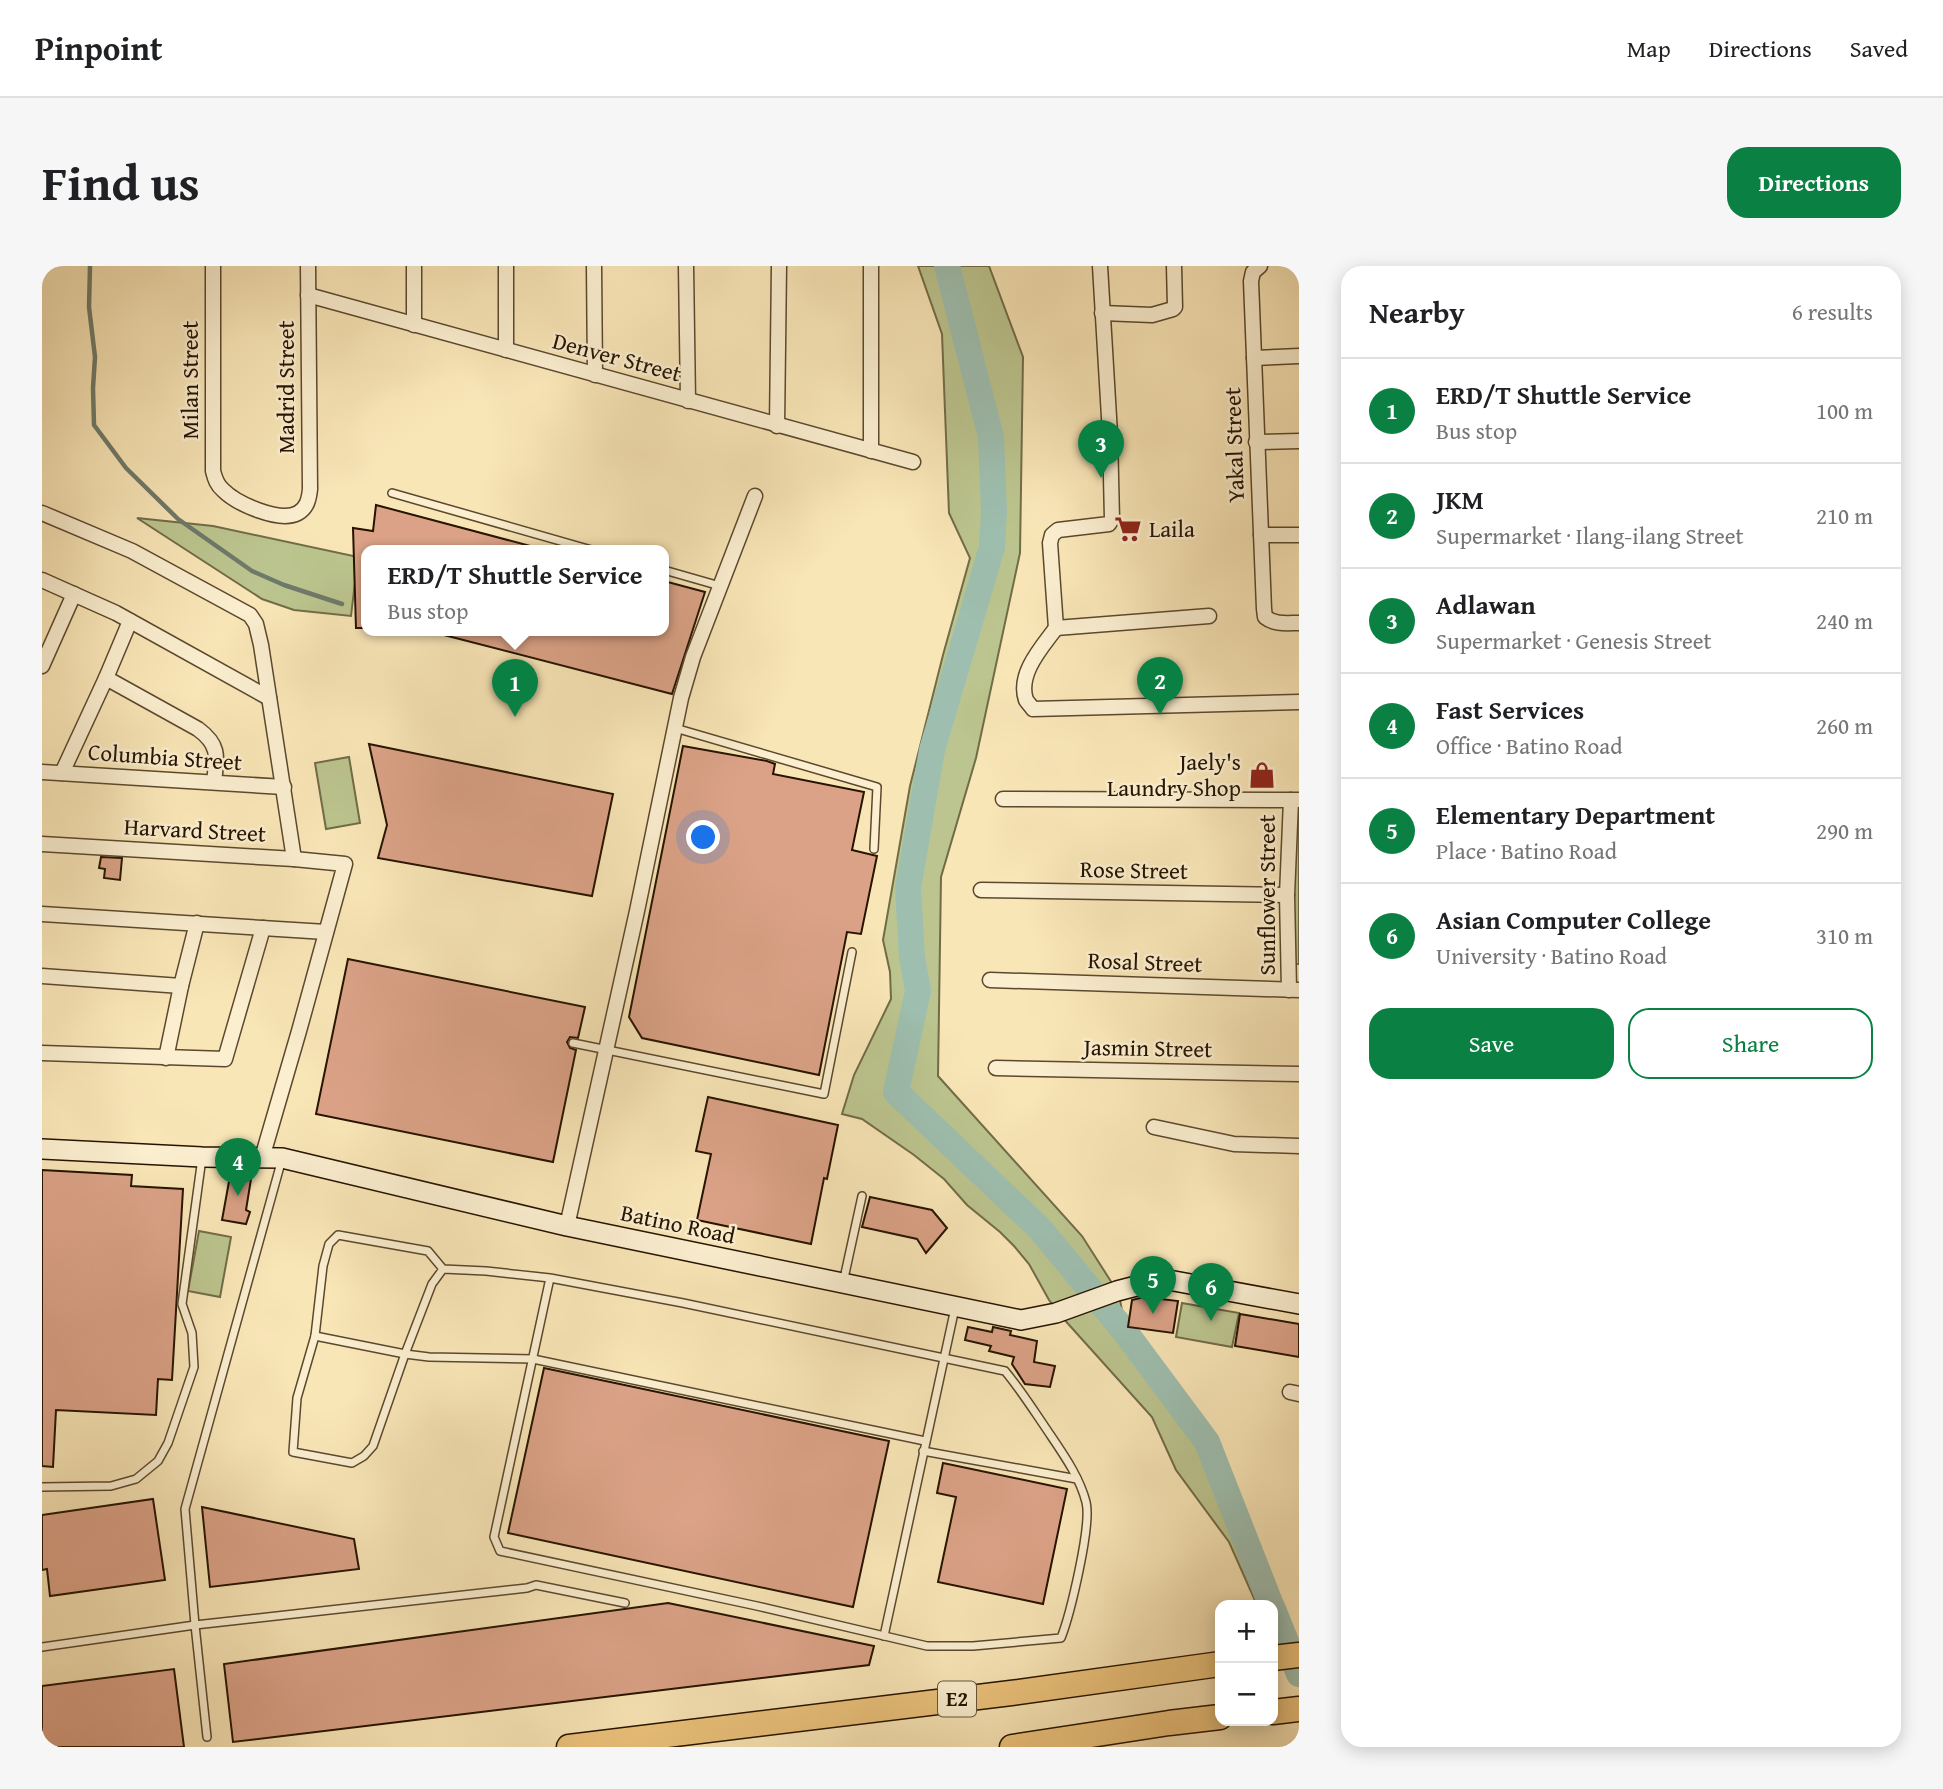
<!DOCTYPE html>
<html lang="en">
<head>
<meta charset="utf-8">
<style>
  body { margin:0; font-family:"Gentium Book Plus",serif; background:#f6f6f6; color:#202124 }
  .controls { position:absolute; right:21px; bottom:21px; display:grid; overflow:hidden; border-radius:14px; box-shadow:0 4px 18px #0003 }
  .controls button { width:63px; height:63px; display:grid; place-items:center; padding:0; border:0; border-bottom:2px solid #e0e0e0; background:#fff; color:#202124; font:35px sans-serif }
  .you { position:absolute; left:662px; top:572px; width:24px; height:24px; margin:-18px; border:5px solid #fff; border-radius:50%; background:#1a73e8; box-shadow:0 0 0 10px #1a73e833 }
  .badge { display:grid; place-items:center; width:46px; height:46px; border-radius:50%; background:#0b8043; color:#fff; font-size:23px; font-weight:700 }
  .pin { position:absolute; translate:-50% -58px; filter:drop-shadow(0 2px 4px #0008) }
  .pin::after { content:''; position:absolute; top:37px; width:24px; height:21px; background:inherit; clip-path:polygon(0 0,100% 0,50% 100%) }
  .popup { position:absolute; left:319px; top:279px; width:308px; height:91px; box-sizing:border-box; display:grid; place-content:center; border-radius:14px; background:#fff; filter:drop-shadow(0 2px 5px #0005); font-size:23px; white-space:nowrap; color:#757577 }
  .popup b { font-size:26px; color:#202124 }
  .popup::after { content:''; position:absolute; left:50%; top:100%; margin-left:-14px; border:14px solid transparent; border-top-color:#fff }
  .list { margin:0; padding:0; list-style:none }
  h2 { display:flex; justify-content:space-between; align-items:center; height:91px; margin:0; padding:0 28px; font-size:30px }
  h2 small { font-size:23px; font-weight:400; color:#757577 }
  .list li { display:grid; grid-template-columns:46px 1fr auto; gap:21px; align-items:center; box-sizing:border-box; height:105px; padding:0 28px; border-top:2px solid #e0e0e0 }
  .list b { display:block; font-size:26px; white-space:nowrap }
  .list p { margin:0; font-size:23px; white-space:nowrap; color:#757577 }
  .list em { font-size:23px; font-style:normal; color:#757577 }
  .actions { display:flex; gap:14px; padding:21px 28px }
  .actions a { flex:1; padding:16px 0; border:2px solid #0b8043; border-radius:21px; text-align:center; font-size:24px; color:#0b8043 }
  .actions .main { background:#0b8043; color:#fff }
  .map { position:relative; flex:none; width:1257px; height:1481px; overflow:hidden; border-radius:21px }
  header { display:flex; align-items:center; gap:42px; box-sizing:border-box; height:98px; padding:0 35px; background:#fff; border-bottom:2px solid #e0e0e0 }
  header strong { font-size:33px }
  nav { display:flex; gap:38px; margin-inline-start:auto; font-size:24px }
  .intro { display:flex; align-items:center; justify-content:space-between; box-sizing:border-box; height:168px; padding:0 42px }
  h1 { margin:0; font-size:49px }
  .button { padding:18px 32px; border-radius:21px; background:#0b8043; color:#fff; font-size:24px; font-weight:700 }
  main { display:flex; gap:42px; padding:0 42px }
  aside { flex:1; background:#fff; border-radius:21px; box-shadow:0 4px 18px #0003 }
  .map>svg:first-child { display:block }
  .green { fill:#bcc58f; stroke:#716c48; stroke-width:2 }
  .lines { fill:none; stroke-linecap:round; stroke-linejoin:round }
  .stream { stroke:#6e7a6a; stroke-width:4.5 }
  .river { stroke:#9ebfb0; stroke-width:26 }
  .building { fill:#dba287; stroke:#261300; stroke-width:2 }
  .lane-casing { stroke:#5b482e; stroke-width:10 }
  .street-casing { stroke:#5b482e; stroke-width:17 }
  .secondary-casing { stroke:#261300; stroke-width:22 }
  .highway-casing { stroke:#261300; stroke-width:27 }
  .lane { stroke:#fbefd0; stroke-width:7 }
  .street { stroke:#fbefd0; stroke-width:14 }
  .secondary { stroke:#fbefd0; stroke-width:19 }
  .highway { stroke:#ecc37c; stroke-width:24 }
  .labels { text-anchor:middle; stroke-width:5; stroke-linejoin:round; paint-order:stroke }
  .shield { fill:#fbefd0; stroke:#66553e; stroke-width:2 }
  .shield-label { font-size:21px; font-weight:bold; fill:#261300 }
  .street-label { font-size:23px; fill:#261300; stroke:#fbefd0 }
  .poi-label { font-size:23px; fill:#261300; stroke:#fbefd0; text-anchor:start }
</style>
</head>
<body>
<header>
<strong>Pinpoint</strong>
<nav><a>Map</a><a>Directions</a><a>Saved</a></nav>
</header>
<div class="intro"><h1>Find us</h1><a class="button">Directions</a></div>
<main>
<div class="map">
<svg width="1257" height="1481" viewBox="0 0 1257 1481">
  <rect width="100%" height="100%" fill="#f9e6b7"/>
  <filter id="stains"><feTurbulence type="fractalNoise" baseFrequency=".00286" numOctaves="4"/><feColorMatrix values="0 0 0 0 .2 0 0 0 0 .09 0 0 0 0 .02 0 0 0 .5 -.17"/></filter>
  <radialGradient id="worn" r=".72"><stop offset=".6" stop-color="#630" stop-opacity="0"/><stop offset="1" stop-color="#630" stop-opacity=".3"/></radialGradient>
  <!-- green -->
  <g class="green">
    <polygon points="876,0 947,0 981,91 978,287 934,492 899,611 896,810 1040,970 1077,1028 1084,1067 1165,1176 1200,1267 1253,1367 1231,1370 1231,1339 1215,1339 1187,1276 1134,1204 1110,1151 1020,1051 1007,1034 987,998 972,980 958,966 925,939 902,913 872,889 820,853 800,848 812,809 849,733 848,706 841,674 868,520 901,389 928,292 907,247 900,68"/>
    <polygon points="95,252 171,260 316,291 309,350 252,344 220,333"/>
    <polygon points="307,491 318,557 284,563 273,497"/>
    <polygon points="1253,541 1257,541 1257,698 1249,698"/>
    <polygon points="157,965 189,971 178,1031 146,1025"/>
    <polygon points="1140,1037 1197,1047 1190,1081 1134,1071"/>
  </g>
  <g class="lines">
    <!-- stream -->
    <polyline class="stream" points="48,0 47,41 53,91 51,122 52,159 84,202 136,253 210,305 242,319 300,338"/>
    <!-- river -->
    <g class="river">
      <polyline points="905,0 949,171 952,245 950,281 890,484 866,622 870,691 876,725 854,826 998,963 1084,1067 1165,1176 1229,1339"/>
      <polyline points="1231,1343 1257,1408"/>
    </g>
  </g>
  <!-- building -->
  <g class="building">
    <polygon points="334,239 492,281 491,285 324,285 324,362 314,362 311,262 331,265"/>
    <polygon points="622,315 663,326 630,428 402,369 403,365 622,365"/>
    <polygon points="327,478 571,528 550,630 336,592 345,559"/>
    <polygon points="641,480 725,495 733,498 731,508 822,526 810,584 835,590 819,668 805,666 777,809 600,772 587,751"/>
    <polygon points="59,591 80,592 78,614 62,612 63,603 57,602"/>
    <polygon points="306,693 543,741 536,772 528,771 525,776 528,782 534,784 511,896 274,848"/>
    <polygon points="666,831 796,859 785,913 782,912 769,978 655,954 669,888 654,885"/>
    <polygon points="0,904 90,909 89,920 141,923 130,1114 116,1113 114,1149 14,1144 11,1201 0,1200"/>
    <polygon points="188,910 209,913 204,944 208,946 204,958 180,954"/>
    <polygon points="828,931 890,944 905,962 884,987 875,973 820,961"/>
    <polygon points="1102,1031 1136,1035 1131,1067 1086,1061 1090,1034"/>
    <polygon points="1198,1048 1257,1058 1257,1091 1193,1080"/>
    <polygon points="926,1061 950,1066 951,1061 969,1065 968,1069 995,1075 992,1096 1013,1100 1008,1121 983,1118 970,1098 972,1091 947,1085 949,1080 923,1074"/>
    <polygon points="502,1102 847,1175 811,1341 466,1267"/>
    <polygon points="901,1197 1025,1223 1001,1338 896,1316 914,1231 895,1227"/>
    <polygon points="111,1233 123,1314 8,1330 5,1303 0,1304 0,1249"/>
    <polygon points="160,1241 312,1273 317,1303 168,1321"/>
    <polygon points="626,1337 832,1380 827,1399 191,1476 182,1398"/>
    <polygon points="132,1403 142,1481 0,1481 0,1420"/>
  </g>
  <g class="lines">
    <defs>
      <g id="lane">
        <polyline points="350,227 553,285"/>
        <polyline points="622,304 678,320"/>
        <polyline points="633,462 835,521 832,583"/>
        <polyline points="531,777 782,828 810,686"/>
        <path d="M401,1003L390,1018L363,1088L331,1180L322,1190L310,1197L251,1186L255,1132L273,1070L281,1000L287,978L296,969L386,985L401,1003L444,1005L508,1012L641,1037L963,1105C978,1123 990,1142 1003,1161C1019,1185 1037,1209 1044,1236C1050,1259 1028,1349 1019,1372L931,1380H885L715,1340L458,1285L452,1271L508,1012"/>
        <polyline points="801,1017 820,930"/>
        <polyline points="273,1070 363,1088 387,1091 491,1093 883,1175"/>
        <polyline points="881,1185 1035,1213"/>
        <polyline points="0,1221 69,1220 94,1213 116,1195 126,1177 152,1101 150,1067 140,1038 160,892"/>
        <polyline points="842,1370 913,1042"/>
        <polyline points="0,1381 153,1359 485,1322 494,1319 583,1337"/>
        <polyline points="165,1471 153,1359 143,1243 240,893"/>
      </g>
      <g id="street">
        <path d="M171,0V205C173,213 175,219 181,224C195,238 238,257 256,247C265,242 267,233 268,223L266,0"/>
        <polyline points="552,0 553,109"/>
        <polyline points="644,0 646,135"/>
        <path d="M1218,0L1211,6L1209,15L1222,343L1223,351C1233,359 1245,357 1257,357"/>
        <polyline points="266,29 871,196"/>
        <polyline points="1060,47 1110,49 1131,43 1133,41 1132,0"/>
        <polyline points="372,59 372,0"/>
        <polyline points="464,84 464,0"/>
        <polyline points="1212,92 1257,90"/>
        <polyline points="735,160 737,0"/>
        <polyline points="1214,176 1257,175"/>
        <polyline points="829,185 829,0"/>
        <polyline points="0,247 90,285 208,349 214,358 219,379 252,593"/>
        <polyline points="1219,269 1257,269"/>
        <polyline points="0,314 74,347 227,432"/>
        <polyline points="1014,362 1008,277 1010,269 1016,264 1067,258 1070,253 1068,168 1058,0"/>
        <path d="M1014,362C1000,381 975,408 984,434C986,437 989,440 991,443L1257,436"/>
        <polyline points="1014,362 1167,350"/>
        <polyline points="0,400 32,328"/>
        <path d="M64,412L156,463C178,479 175,491 172,516"/>
        <polyline points="0,506 242,521"/>
        <polyline points="20,507 64,412 88,355"/>
        <polyline points="961,533 1257,534"/>
        <polyline points="0,578 252,593 303,598 257,765 220,892"/>
        <polyline points="939,624 1245,629"/>
        <polyline points="0,648 284,666"/>
        <polyline points="0,710 139,720"/>
        <polyline points="948,714 1257,724"/>
        <polyline points="1247,724 1245,629 1249,534"/>
        <polyline points="0,787 183,793 221,662"/>
        <polyline points="124,792 139,720 155,657"/>
        <polyline points="954,802 1257,808"/>
        <polyline points="1112,861 1192,878 1257,880"/>
        <polyline points="525,960 595,645 639,432 651,391 713,230"/>
        <polyline points="1248,1126 1257,1128"/>
      </g>
      <polyline id="secondary" points="0,883 160,891 240,892 525,960 979,1054 1014,1047 1075,1025 1121,1013 1257,1038"/>
      <g id="highway">
        <polyline points="1231,1392 1257,1389"/>
        <polyline points="1231,1446 1257,1443"/>
        <polyline points="527,1481 969,1427 1178,1398"/>
        <polyline points="970,1481 1127,1457 1178,1451"/>
      </g>
    </defs>
    <!-- lane casing -->
    <use href="#lane" class="lane-casing"/>
    <!-- street casing -->
    <use href="#street" class="street-casing"/>
    <!-- secondary casing -->
    <use href="#secondary" class="secondary-casing"/>
    <!-- highway casing -->
    <use href="#highway" class="highway-casing"/>
    <!-- lane -->
    <use href="#lane" class="lane"/>
    <!-- street -->
    <use href="#street" class="street"/>
    <!-- secondary -->
    <use href="#secondary" class="secondary"/>
    <!-- highway -->
    <use href="#highway" class="highway"/>
  </g>
  <!-- icons -->
  <defs>
    <symbol id="supermarket-bare" viewBox="-9 -9 18 18"><path d="M-6-5.5h2.5l.6 2H6L4.5 2H-2.5L-4.4-4H-6ZM-1.5 3.2a1.3 1.3 0 1 0 .1 0ZM3 3.2a1.3 1.3 0 1 0 .1 0Z" fill="#8f2418" stroke="#fbefd0" stroke-width="2.5" paint-order="stroke"/></symbol>
    <symbol id="shop-bare" viewBox="-9 -9 18 18"><path d="M-5-2.5h2.3a2.7 3.5 0 0 1 5.4 0H5L5.5 6h-11ZM-1.5-2.5h3a1.5 2.3 0 0 0-3 0Z" fill="#8f2418" stroke="#fbefd0" stroke-width="2.5" paint-order="stroke"/></symbol>
  </defs>
  <g fill-rule="evenodd">
    <use href="#supermarket-bare" x="1067" y="244" width="38" height="38"/>
    <use href="#shop-bare" x="1201" y="490" width="38" height="38"/>
  </g>
  <g class="labels">
    <!-- shield labels -->
    <rect class="shield" x="896" y="1415.5" width="38" height="35" rx="5"/>
    <g class="shield-label">
      <text x="915" y="1440">E2</text>
    </g>
    <!-- street labels -->
    <g class="street-label">
      <text transform="translate(575 91) rotate(15)" y="8">Denver Street</text>
      <text transform="translate(148 114) rotate(-90)" y="8">Milan Street</text>
      <text transform="translate(244 121) rotate(-90)" y="8">Madrid Street</text>
      <text transform="translate(1192 179) rotate(-92)" y="8">Yakal Street</text>
      <text transform="translate(123 491) rotate(4)" y="8">Columbia Street</text>
      <text transform="translate(153 564) rotate(3)" y="8">Harvard Street</text>
      <text transform="translate(1092 604) rotate(1)" y="8">Rose Street</text>
      <text transform="translate(1225 629) rotate(-90)" y="8">Sunflower Street</text>
      <text transform="translate(1103 696) rotate(2)" y="8">Rosal Street</text>
      <text transform="translate(1106 782) rotate(1)" y="8">Jasmin Street</text>
      <text transform="translate(636 958) rotate(12)" y="8">Batino Road</text>
    </g>
    <!-- poi labels -->
    <g class="poi-label">
      <text x="1107" y="271">Laila</text>
      <text x="1199" y="504" text-anchor="end">Jaely's<tspan x="1199" dy="26">Laundry Shop</tspan></text>
    </g>
  </g>
  <rect width="100%" height="100%" filter="url(#stains)"/>
  <rect width="100%" height="100%" fill="url(#worn)"/>
</svg>
<div class="controls">
<button>+</button>
<button>−</button>
</div>
<div class="you"></div>
<div class="pin badge" style="left:473px;top:451px">1</div>
<div class="popup"><b>ERD/T Shuttle Service</b>Bus stop</div>
<div class="pin badge" style="left:1118px;top:449px">2</div>
<div class="pin badge" style="left:1059px;top:212px">3</div>
<div class="pin badge" style="left:196px;top:930px">4</div>
<div class="pin badge" style="left:1111px;top:1048px">5</div>
<div class="pin badge" style="left:1169px;top:1055px">6</div>
</div>
<aside>
<h2>Nearby<small>6 results</small></h2>
<ul class="list">
<li><span class="badge">1</span><div><b>ERD/T Shuttle Service</b><p>Bus stop</p></div><em>100 m</em></li>
<li><span class="badge">2</span><div><b>JKM</b><p>Supermarket · Ilang-ilang Street</p></div><em>210 m</em></li>
<li><span class="badge">3</span><div><b>Adlawan</b><p>Supermarket · Genesis Street</p></div><em>240 m</em></li>
<li><span class="badge">4</span><div><b>Fast Services</b><p>Office · Batino Road</p></div><em>260 m</em></li>
<li><span class="badge">5</span><div><b>Elementary Department</b><p>Place · Batino Road</p></div><em>290 m</em></li>
<li><span class="badge">6</span><div><b>Asian Computer College</b><p>University · Batino Road</p></div><em>310 m</em></li>
</ul>
<div class="actions"><a class="main">Save</a><a>Share</a></div>
</aside>
</main>
</body>
</html>
